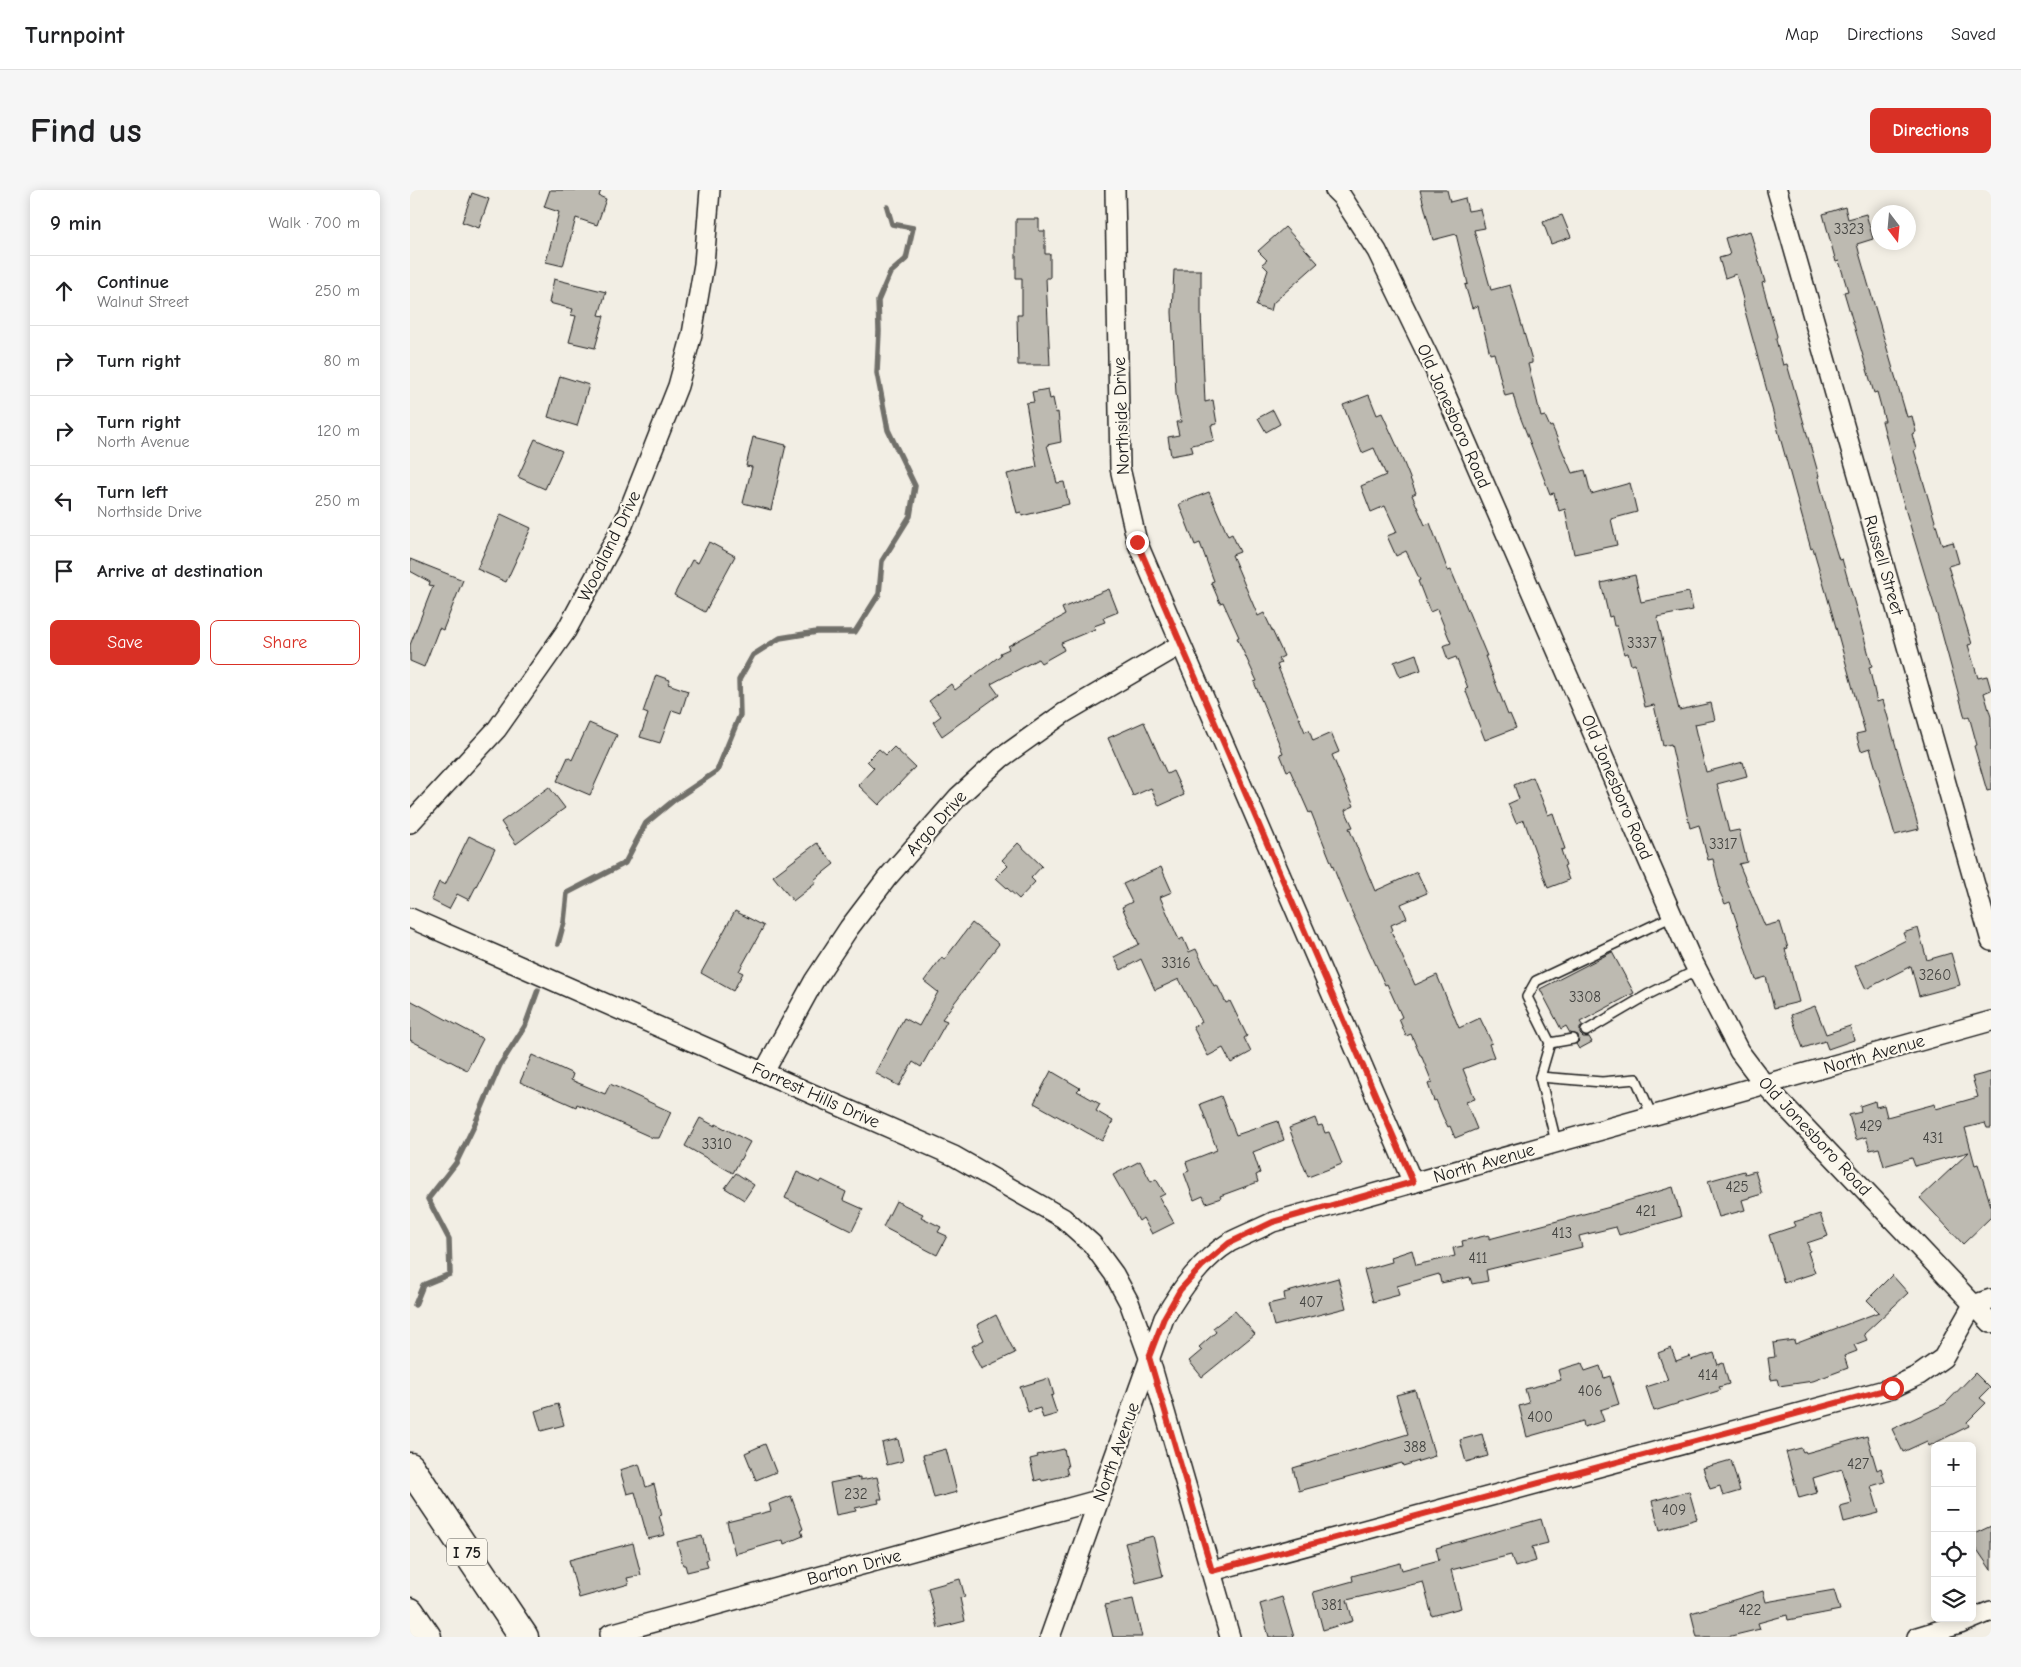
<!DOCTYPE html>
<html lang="en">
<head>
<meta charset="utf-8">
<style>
  body { margin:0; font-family:"Comic Neue",sans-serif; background:#f6f6f6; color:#202124 }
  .controls { position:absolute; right:15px; bottom:15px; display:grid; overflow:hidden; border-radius:8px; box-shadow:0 2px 12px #0003 }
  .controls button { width:45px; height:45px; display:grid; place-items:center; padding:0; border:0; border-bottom:1px solid #e0e0e0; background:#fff; color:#202124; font:25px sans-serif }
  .compass { position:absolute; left:1461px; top:15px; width:45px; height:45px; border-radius:50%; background:#fff; box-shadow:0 2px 12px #0003; rotate:164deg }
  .stop { position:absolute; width:15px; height:15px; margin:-11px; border:4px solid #d93025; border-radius:50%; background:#fff }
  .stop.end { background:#d93025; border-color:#fff; box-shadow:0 1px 5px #0008 }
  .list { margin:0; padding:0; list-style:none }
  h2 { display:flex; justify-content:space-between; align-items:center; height:65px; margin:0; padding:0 20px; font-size:21px }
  h2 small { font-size:16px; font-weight:400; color:#757577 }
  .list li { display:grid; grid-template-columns:32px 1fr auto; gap:15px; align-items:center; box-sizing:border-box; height:70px; padding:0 20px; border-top:1px solid #e0e0e0 }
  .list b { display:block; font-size:19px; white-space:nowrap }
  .list p { margin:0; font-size:16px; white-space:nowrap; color:#757577 }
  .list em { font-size:16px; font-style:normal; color:#757577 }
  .actions { display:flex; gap:10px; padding:15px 20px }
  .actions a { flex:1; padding:11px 0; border:1px solid #d93025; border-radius:8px; text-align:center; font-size:18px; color:#d93025 }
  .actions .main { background:#d93025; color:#fff }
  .icon { flex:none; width:28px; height:28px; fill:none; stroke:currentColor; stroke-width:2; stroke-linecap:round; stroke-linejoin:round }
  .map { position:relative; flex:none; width:1581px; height:1447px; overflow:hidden; border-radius:8px }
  header { display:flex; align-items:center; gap:30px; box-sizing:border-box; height:70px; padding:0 25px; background:#fff; border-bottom:1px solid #e0e0e0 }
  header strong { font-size:24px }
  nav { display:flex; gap:28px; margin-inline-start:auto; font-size:18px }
  .intro { display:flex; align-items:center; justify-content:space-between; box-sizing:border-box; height:120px; padding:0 30px }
  h1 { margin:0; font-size:35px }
  .button { padding:12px 22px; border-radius:8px; background:#d93025; color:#fff; font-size:18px; font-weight:700 }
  main { display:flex; gap:30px; padding:0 30px }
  aside { flex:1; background:#fff; border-radius:8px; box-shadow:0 2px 12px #0003 }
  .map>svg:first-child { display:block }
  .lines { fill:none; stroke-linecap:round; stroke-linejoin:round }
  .stream { stroke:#716f6b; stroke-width:5.5 }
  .building { fill:#bdbab1; stroke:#1c1c1c }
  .lane-casing { stroke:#1c1c1c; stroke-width:12 }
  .street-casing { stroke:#1c1c1c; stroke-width:22 }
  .highway-casing { stroke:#1c1c1c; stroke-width:31 }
  .lane { stroke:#fbf7ec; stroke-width:9 }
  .street { stroke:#fbf7ec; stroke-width:19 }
  .highway { stroke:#fbf7ec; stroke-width:28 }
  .route { stroke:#d93025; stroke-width:6 }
  .labels { text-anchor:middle; stroke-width:4.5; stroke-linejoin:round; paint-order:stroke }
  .number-label { font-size:15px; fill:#444441 }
  .shield { fill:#fbf7ec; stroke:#5f5e5a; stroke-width:1 }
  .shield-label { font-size:16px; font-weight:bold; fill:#1c1c1c }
  .street-label { font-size:18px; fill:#1c1c1c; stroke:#fbf7ec }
</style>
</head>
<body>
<header>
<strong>Turnpoint</strong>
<nav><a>Map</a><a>Directions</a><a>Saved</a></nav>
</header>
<div class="intro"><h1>Find us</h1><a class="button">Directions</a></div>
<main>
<aside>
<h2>9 min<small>Walk · 700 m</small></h2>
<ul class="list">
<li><svg class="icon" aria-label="ahead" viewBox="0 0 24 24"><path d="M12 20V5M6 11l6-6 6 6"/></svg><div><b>Continue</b><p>Walnut Street</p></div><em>250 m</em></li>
<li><svg class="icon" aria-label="right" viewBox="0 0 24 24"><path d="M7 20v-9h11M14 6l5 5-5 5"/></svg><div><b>Turn right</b></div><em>80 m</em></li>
<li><svg class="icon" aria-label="right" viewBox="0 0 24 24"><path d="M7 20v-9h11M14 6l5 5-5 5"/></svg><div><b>Turn right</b><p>North Avenue</p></div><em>120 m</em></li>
<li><svg class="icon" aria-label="left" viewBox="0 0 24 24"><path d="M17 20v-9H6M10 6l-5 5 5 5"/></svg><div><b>Turn left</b><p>Northside Drive</p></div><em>250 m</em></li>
<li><svg class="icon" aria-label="arrive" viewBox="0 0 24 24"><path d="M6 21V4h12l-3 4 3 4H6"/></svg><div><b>Arrive at destination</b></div></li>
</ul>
<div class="actions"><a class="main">Save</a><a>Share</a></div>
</aside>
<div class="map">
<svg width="1581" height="1447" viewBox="0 0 1581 1447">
  <rect width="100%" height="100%" fill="#f2eee4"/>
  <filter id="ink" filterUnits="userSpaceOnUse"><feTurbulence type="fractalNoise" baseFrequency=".02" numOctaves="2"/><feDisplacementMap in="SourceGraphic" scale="10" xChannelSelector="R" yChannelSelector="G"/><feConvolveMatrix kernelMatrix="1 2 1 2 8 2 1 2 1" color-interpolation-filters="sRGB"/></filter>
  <g filter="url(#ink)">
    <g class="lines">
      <!-- stream -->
      <g class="stream">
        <polyline points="148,754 154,732 157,703 215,673 236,633 264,610 307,581 330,525 329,490 343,465 370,448 407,442 445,442 469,404 472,371 500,326 505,296 478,240 467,183 469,141 468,111 480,83 496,69 503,38 482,34 477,17"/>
        <polyline points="5,1115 13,1095 40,1084 39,1049 18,1009 46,973 64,936 90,875 115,836 128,800"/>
      </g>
    </g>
    <!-- building -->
    <g class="building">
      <polygon points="140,0 191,0 189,6 196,9 187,35 166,28 153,76 136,72 149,22 134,17"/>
      <polygon points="1010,0 1037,0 1040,12 1055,8 1058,21 1070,19 1075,38 1064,40 1081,100 1100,95 1122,170 1122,173 1118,174 1131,227 1135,226 1140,237 1142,236 1162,283 1175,280 1181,304 1220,293 1227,322 1201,329 1207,355 1164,364 1155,319 1149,321 1144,303 1140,304 1106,216 1103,204 1095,206 1084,163 1080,164 1068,116 1062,118 1055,95 1058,94 1046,44 1023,50"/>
      <polygon points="62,3 79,9 69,38 52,32"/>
      <polygon points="1435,17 1438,29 1456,24 1463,49 1447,54 1450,66 1497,227 1502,226 1506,242 1502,244 1506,259 1504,260 1532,355 1543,352 1549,373 1538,376 1562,454 1558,455 1568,488 1577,486 1581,500 1574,503 1581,527 1581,600 1577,601 1564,556 1567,555 1559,526 1555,528 1527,425 1491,305 1472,231 1475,231 1467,202 1464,203 1434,102 1438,101 1429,71 1426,72 1413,24"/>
      <polygon points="1152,25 1161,47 1141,54 1133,32"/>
      <polygon points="606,29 629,29 629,41 635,41 635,64 640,64 640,88 636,88 640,175 608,175 607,125 612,125 612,88 606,88"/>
      <polygon points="875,37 908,73 863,113 861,121 846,116 858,80 852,74 857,70 848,61"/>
      <polygon points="1340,41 1355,92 1352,93 1367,146 1366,150 1373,175 1377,174 1409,286 1408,286 1422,340 1420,341 1429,370 1432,369 1449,429 1462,476 1459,477 1467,512 1473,510 1509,639 1485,645 1460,558 1451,561 1446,544 1455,542 1422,423 1403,358 1401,359 1333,114 1334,113 1326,84 1315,88 1309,68 1320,65 1315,48"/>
      <polygon points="764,80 791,80 791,122 795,212 803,210 807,234 801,235 804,251 781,255 783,262 761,266 758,247 769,245 766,232 771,232 766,204 762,122"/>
      <polygon points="144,89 196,102 189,125 194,126 185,158 159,152 166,126 161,125 163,119 139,113"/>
      <polygon points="150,186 179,195 167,236 138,227"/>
      <polygon points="638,199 640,209 643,208 646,223 648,222 651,252 637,255 647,293 654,292 659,314 612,326 611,322 607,323 597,284 627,277 616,213 624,212 622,202"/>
      <polygon points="959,205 967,225 972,223 987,256 1006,303 1002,305 1015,335 1020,333 1038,381 1041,380 1077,466 1075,466 1098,525 1100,524 1106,538 1075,550 1055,499 1058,498 1046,467 1038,470 1033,456 1041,453 1027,419 1020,422 1008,391 1010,390 996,361 986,366 977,346 987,342 975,316 961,322 951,296 976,285 964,258 952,263 933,215"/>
      <polygon points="863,220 870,234 856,242 848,228"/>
      <polygon points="343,247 376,255 361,320 333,313 342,277 336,276"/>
      <polygon points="125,249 152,261 135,299 108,287"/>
      <polygon points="799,302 818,346 822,344 830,362 822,365 848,426 854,423 874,466 868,469 871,473 867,475 895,542 899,540 903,551 921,543 929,562 922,565 944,616 935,620 943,637 939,638 965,701 1007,682 1017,703 991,714 997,728 981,735 983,740 981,741 1005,795 1027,785 1049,838 1070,828 1082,853 1079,854 1084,867 1053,879 1065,909 1056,912 1067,939 1045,948 1040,936 1038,937 1033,927 1026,910 1024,911 1018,894 1022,892 1011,865 1010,865 1001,844 996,846 989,829 992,827 977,794 975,795 936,709 901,622 899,623 880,580 877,581 870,564 873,563 844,492 847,491 827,448 829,447 813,412 810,413 801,392 804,391 790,353 785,355 769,314"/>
      <polygon points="91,324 121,338 96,392 67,379"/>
      <polygon points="299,352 325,366 295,422 264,405 282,370 288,373"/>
      <polygon points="0,369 53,390 33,440 29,438 14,477 0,471 0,455 23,396 19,395 20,392 0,381"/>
      <polygon points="1225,385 1231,412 1279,402 1283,420 1247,427 1269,520 1301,513 1305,530 1285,534 1296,582 1333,572 1337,586 1307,594 1319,642 1329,640 1337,672 1329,674 1355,736 1370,732 1378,758 1375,759 1389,812 1364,818 1356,787 1346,790 1320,712 1315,714 1309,700 1310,699 1303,669 1298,670 1289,635 1280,638 1261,554 1253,556 1244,515 1235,517 1225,474 1221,475 1218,463 1214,464 1207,436 1204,436 1202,426 1199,427 1191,393"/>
      <polygon points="699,399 708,422 693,428 695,432 684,436 685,439 651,453 654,460 631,473 628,469 581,494 589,505 532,546 523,532 531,526 519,511 541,494 545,500 591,465 590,463 599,459 598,456 655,425 652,418"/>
      <polygon points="1006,464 1011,480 990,487 984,472"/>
      <polygon points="246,485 260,490 258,494 278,501 271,523 262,520 250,553 230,547 238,524 233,522"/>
      <polygon points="734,532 757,584 763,581 774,605 749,616 741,598 723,606 698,548"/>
      <polygon points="179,533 207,545 180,605 147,591 158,567 162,570"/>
      <polygon points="484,557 505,577 469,615 448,595 464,578 457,571 469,559 476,565"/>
      <polygon points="1123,587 1138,625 1143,623 1155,659 1151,660 1156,675 1154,676 1159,690 1138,698 1114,630 1106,633 1098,614 1109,609 1104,595"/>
      <polygon points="139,597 155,618 106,654 91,632"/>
      <polygon points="59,646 85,659 59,710 47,704 39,719 21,710 29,692 35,695"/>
      <polygon points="407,653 424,674 404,690 406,693 383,711 363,686"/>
      <polygon points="608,653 632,676 621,688 625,692 609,709 586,688 598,676 592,670"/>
      <polygon points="751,677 762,702 750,707 769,750 773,748 779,762 786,759 804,796 807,795 816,813 820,811 837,846 834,848 841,862 821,873 813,858 798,866 783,837 792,832 769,789 745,800 731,769 711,780 704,767 729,754 712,717 722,712 713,694"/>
      <polygon points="325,721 354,736 329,781 333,783 323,801 291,783"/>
      <polygon points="562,733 589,754 532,829 537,831 511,877 503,872 489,896 465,883 494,828 509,836 528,802 514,791 532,767 534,770"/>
      <polygon points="1508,738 1517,770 1541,763 1550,795 1509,806 1501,776 1456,799 1445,776 1496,750 1493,743"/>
      <polygon points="1202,762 1224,803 1170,832 1173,836 1170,838 1170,844 1173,847 1179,847 1182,852 1169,859 1166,854 1169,851 1168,845 1160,843 1156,836 1151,839 1130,799"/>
      <polygon points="0,810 73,849 57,880 0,850"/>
      <polygon points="1405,816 1416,844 1440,836 1444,850 1418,859 1415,851 1393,858 1381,825"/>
      <polygon points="122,865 163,884 161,890 195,904 200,894 261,922 249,948 243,948 167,914 166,917 110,892"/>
      <polygon points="641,881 670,898 667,901 690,914 686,921 703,931 692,951 624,913"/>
      <polygon points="1581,882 1581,938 1577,938 1575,933 1555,938 1565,975 1568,974 1581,1016 1581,1027 1553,1054 1510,1008 1559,962 1505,976 1502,968 1474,976 1469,958 1460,960 1456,947 1446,950 1439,925 1451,922 1450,916 1465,911 1466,917 1474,915 1477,927 1525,914 1526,919 1568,907 1562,887"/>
      <polygon points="811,906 826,945 868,931 874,950 843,962 850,983 846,985 848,992 810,1006 811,1008 796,1013 793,1006 784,1010 774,983 779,981 776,972 807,960 790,914"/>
      <polygon points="290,928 305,936 306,934 340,952 323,983 275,956"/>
      <polygon points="905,928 908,936 912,935 915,943 919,942 932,974 898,987 879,938"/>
      <polygon points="730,971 741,992 746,989 755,1004 749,1007 764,1033 742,1044 733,1028 729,1031 703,985"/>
      <polygon points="1334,981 1335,984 1345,981 1352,1004 1332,1010 1335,1020 1309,1027 1298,991"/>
      <polygon points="387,982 410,993 412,990 436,1002 433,1010 453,1019 442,1041 375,1008"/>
      <polygon points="326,983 344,995 334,1010 315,998"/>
      <polygon points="1263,997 1271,1027 1209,1045 1206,1037 1169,1046 1172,1057 1076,1080 1078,1091 1062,1094 1060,1087 1031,1093 1029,1084 987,1096 989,1105 963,1112 954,1080 982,1072 981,1067 1002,1060 1006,1075 1045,1066 1043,1058 1053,1056 1052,1051 1079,1045 1079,1049 1121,1038 1200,1017 1200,1016"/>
      <polygon points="486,1011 513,1024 511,1027 531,1037 528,1042 537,1046 527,1065 473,1037"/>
      <polygon points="1410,1024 1418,1046 1397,1053 1400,1061 1398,1062 1405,1083 1374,1093 1359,1045 1386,1036 1384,1032"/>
      <polygon points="1482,1085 1498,1103 1454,1144 1457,1150 1444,1155 1447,1161 1434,1166 1438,1178 1403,1191 1369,1196 1367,1189 1361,1190 1358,1168 1365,1167 1363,1153 1384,1150 1385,1154 1469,1122 1457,1110"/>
      <polygon points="928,1088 936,1118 864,1136 858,1114 875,1110 874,1103"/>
      <polygon points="825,1121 845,1144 792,1187 779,1171 792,1160 789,1157 806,1142 803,1138"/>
      <polygon points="586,1125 605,1163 571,1179 562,1161 564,1160 562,1156 574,1150 567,1135"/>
      <polygon points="1261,1158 1266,1171 1280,1166 1281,1170 1304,1163 1308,1175 1313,1173 1319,1194 1309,1197 1311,1200 1244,1221 1236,1197 1258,1190 1248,1163"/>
      <polygon points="1172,1173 1175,1181 1190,1176 1194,1188 1200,1186 1209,1214 1190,1220 1194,1231 1174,1237 1173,1231 1117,1247 1109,1216 1119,1213 1115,1199 1151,1190 1148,1180"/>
      <polygon points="1565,1183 1580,1198 1570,1208 1576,1213 1557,1232 1559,1236 1519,1256 1517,1251 1493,1262 1482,1239 1535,1214"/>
      <polygon points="639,1188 644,1205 641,1206 647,1224 633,1228 630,1218 618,1222 610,1197"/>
      <polygon points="1005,1200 1025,1266 993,1276 992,1273 889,1301 883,1278 998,1244 986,1205"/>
      <polygon points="148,1214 154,1235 131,1241 125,1221"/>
      <polygon points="1072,1244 1078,1266 1056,1272 1050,1250"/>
      <polygon points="1457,1246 1467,1280 1471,1278 1475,1292 1461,1296 1469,1323 1434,1332 1430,1316 1442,1313 1432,1279 1403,1288 1407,1303 1389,1308 1376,1262 1391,1258 1393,1262 1395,1261 1396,1263"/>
      <polygon points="488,1249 493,1271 477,1275 472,1253"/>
      <polygon points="355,1254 366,1282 346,1290 335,1263"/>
      <polygon points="536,1259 547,1302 524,1308 513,1265"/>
      <polygon points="654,1259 658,1277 656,1278 658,1285 632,1291 631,1289 625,1291 620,1269 628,1267 627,1265"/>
      <polygon points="1321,1270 1330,1301 1313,1306 1310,1296 1300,1299 1293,1278"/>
      <polygon points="229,1274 236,1297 244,1294 252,1325 249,1326 255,1345 238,1349 225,1302 217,1304 210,1280"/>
      <polygon points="450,1287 450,1290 467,1287 472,1309 468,1309 469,1313 445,1318 446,1321 426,1325 420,1293"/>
      <polygon points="1279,1301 1287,1329 1250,1340 1242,1311"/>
      <polygon points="381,1306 393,1339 391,1340 393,1346 374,1354 373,1350 325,1364 317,1332 361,1321 359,1314"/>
      <polygon points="1131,1329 1138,1353 1122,1357 1126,1371 1105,1377 1101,1365 1041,1380 1051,1418 1022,1426 1013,1392 937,1410 943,1431 913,1440 903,1402 943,1391 942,1386 990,1373 992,1380 1029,1370 1026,1358"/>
      <polygon points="1581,1336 1581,1380 1562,1352 1562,1345"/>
      <polygon points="292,1346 298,1369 296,1370 298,1377 277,1382 275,1375 273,1375 267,1352"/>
      <polygon points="743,1346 753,1386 726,1393 715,1353"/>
      <polygon points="223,1353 231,1385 217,1388 219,1394 169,1408 159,1370"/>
      <polygon points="550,1389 555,1407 550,1408 555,1431 528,1438 518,1398"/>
      <polygon points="1424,1400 1430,1420 1378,1430 1377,1425 1348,1433 1350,1439 1317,1447 1287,1447 1281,1423 1353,1401 1356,1412"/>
      <polygon points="872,1407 884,1447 859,1447 850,1414"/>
      <polygon points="723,1409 732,1447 703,1447 695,1415"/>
    </g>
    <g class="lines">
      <defs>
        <g id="lane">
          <polyline points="1176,841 1239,804 1287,780"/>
          <polyline points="1163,849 1140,853 1117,807 1126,791 1263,726"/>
          <polyline points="1140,853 1130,887 1146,952"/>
          <polyline points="1130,887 1192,892 1226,889 1242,926"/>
        </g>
        <g id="street">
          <polyline points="705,0 710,278 727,352 1003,993"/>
          <polyline points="925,0 932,7 967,61 1025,180 1279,764 1329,861 1354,894 1581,1133"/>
          <polyline points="1367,0 1581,751"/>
          <polyline points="0,633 87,539 156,441 213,335 268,196 282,144 294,74 300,0"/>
          <polyline points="0,728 544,966 653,1028 682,1054 704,1084 719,1112 739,1167 820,1447"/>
          <polyline points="354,882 404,791 439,738 477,688 548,607 591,568 654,523 770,455"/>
          <polyline points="802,1381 1482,1198 1509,1185 1533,1168 1563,1115 1581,1109"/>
          <polyline points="200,1444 688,1310"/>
          <path d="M640,1447L754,1128C771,1099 791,1070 820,1052C834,1045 849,1039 863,1032L1581,831"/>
          <polyline points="1507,1447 1550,1434 1581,1421"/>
        </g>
        <g id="highway">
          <polyline points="0,1277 114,1447"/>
          <polyline points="0,1422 17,1447"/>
        </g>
      </defs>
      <!-- lane casing -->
      <use href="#lane" class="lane-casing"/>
      <!-- street casing -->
      <use href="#street" class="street-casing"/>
      <!-- highway casing -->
      <use href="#highway" class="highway-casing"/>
      <!-- lane -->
      <use href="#lane" class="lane"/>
      <!-- street -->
      <use href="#street" class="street"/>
      <!-- highway -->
      <use href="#highway" class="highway"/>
    </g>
  </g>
  <g class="lines" filter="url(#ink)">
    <!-- route -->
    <polyline class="route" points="727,352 1003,992 863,1032 819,1053 792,1076 770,1100 754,1128 739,1167 802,1381 1482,1198"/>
  </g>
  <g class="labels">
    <!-- number labels -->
    <g class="number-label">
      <text x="1439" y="44">3323</text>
      <text x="1232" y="458">3337</text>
      <text x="1313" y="659">3317</text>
      <text x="766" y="778">3316</text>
      <text x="1525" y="790">3260</text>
      <text x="1175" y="812">3308</text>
      <text x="1461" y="941">429</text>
      <text x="1523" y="953">431</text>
      <text x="307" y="959">3310</text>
      <text x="1327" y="1002">425</text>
      <text x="1236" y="1026">421</text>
      <text x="1152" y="1048">413</text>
      <text x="1068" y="1073">411</text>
      <text x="901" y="1117">407</text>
      <text x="1298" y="1190">414</text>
      <text x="1180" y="1206">406</text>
      <text x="1130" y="1232">400</text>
      <text x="1005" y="1262">388</text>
      <text x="1448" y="1279">427</text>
      <text x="446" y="1309">232</text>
      <text x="1264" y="1325">409</text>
      <text x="922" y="1420">381</text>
      <text x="1340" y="1425">422</text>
    </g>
    <!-- shield labels -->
    <rect class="shield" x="37" y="1348.5" width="40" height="27" rx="4"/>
    <g class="shield-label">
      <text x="57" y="1368">I 75</text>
    </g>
    <!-- street labels -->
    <g class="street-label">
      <text transform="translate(711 226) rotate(-92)" y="6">Northside Drive</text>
      <text transform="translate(1044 226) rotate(66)" y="6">Old Jonesboro Road</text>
      <text transform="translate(199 356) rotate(-64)" y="6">Woodland Drive</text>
      <text transform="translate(1474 375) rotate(74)" y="6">Russell Street</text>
      <text transform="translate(1207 597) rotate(67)" y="6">Old Jonesboro Road</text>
      <text transform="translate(526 633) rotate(-48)" y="6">Argo Drive</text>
      <text transform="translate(1464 864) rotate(-16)" y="6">North Avenue</text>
      <text transform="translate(406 905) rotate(24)" y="6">Forrest Hills Drive</text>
      <text transform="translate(1405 946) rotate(47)" y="6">Old Jonesboro Road</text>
      <text transform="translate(1074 973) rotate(-16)" y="6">North Avenue</text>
      <text transform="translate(706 1262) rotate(-70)" y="6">North Avenue</text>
      <text transform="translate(444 1377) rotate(-15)" y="6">Barton Drive</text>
    </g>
  </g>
</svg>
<div class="controls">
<button>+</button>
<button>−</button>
<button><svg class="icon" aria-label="locate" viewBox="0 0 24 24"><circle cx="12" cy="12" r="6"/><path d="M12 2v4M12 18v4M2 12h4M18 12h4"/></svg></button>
<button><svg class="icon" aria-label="layers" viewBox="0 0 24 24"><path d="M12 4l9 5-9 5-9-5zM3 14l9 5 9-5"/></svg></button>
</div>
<svg class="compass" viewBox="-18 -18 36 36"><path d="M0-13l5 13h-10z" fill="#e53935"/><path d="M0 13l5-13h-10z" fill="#757577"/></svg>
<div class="stop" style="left:1482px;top:1198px"></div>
<div class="stop end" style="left:727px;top:352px"></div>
</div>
</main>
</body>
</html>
